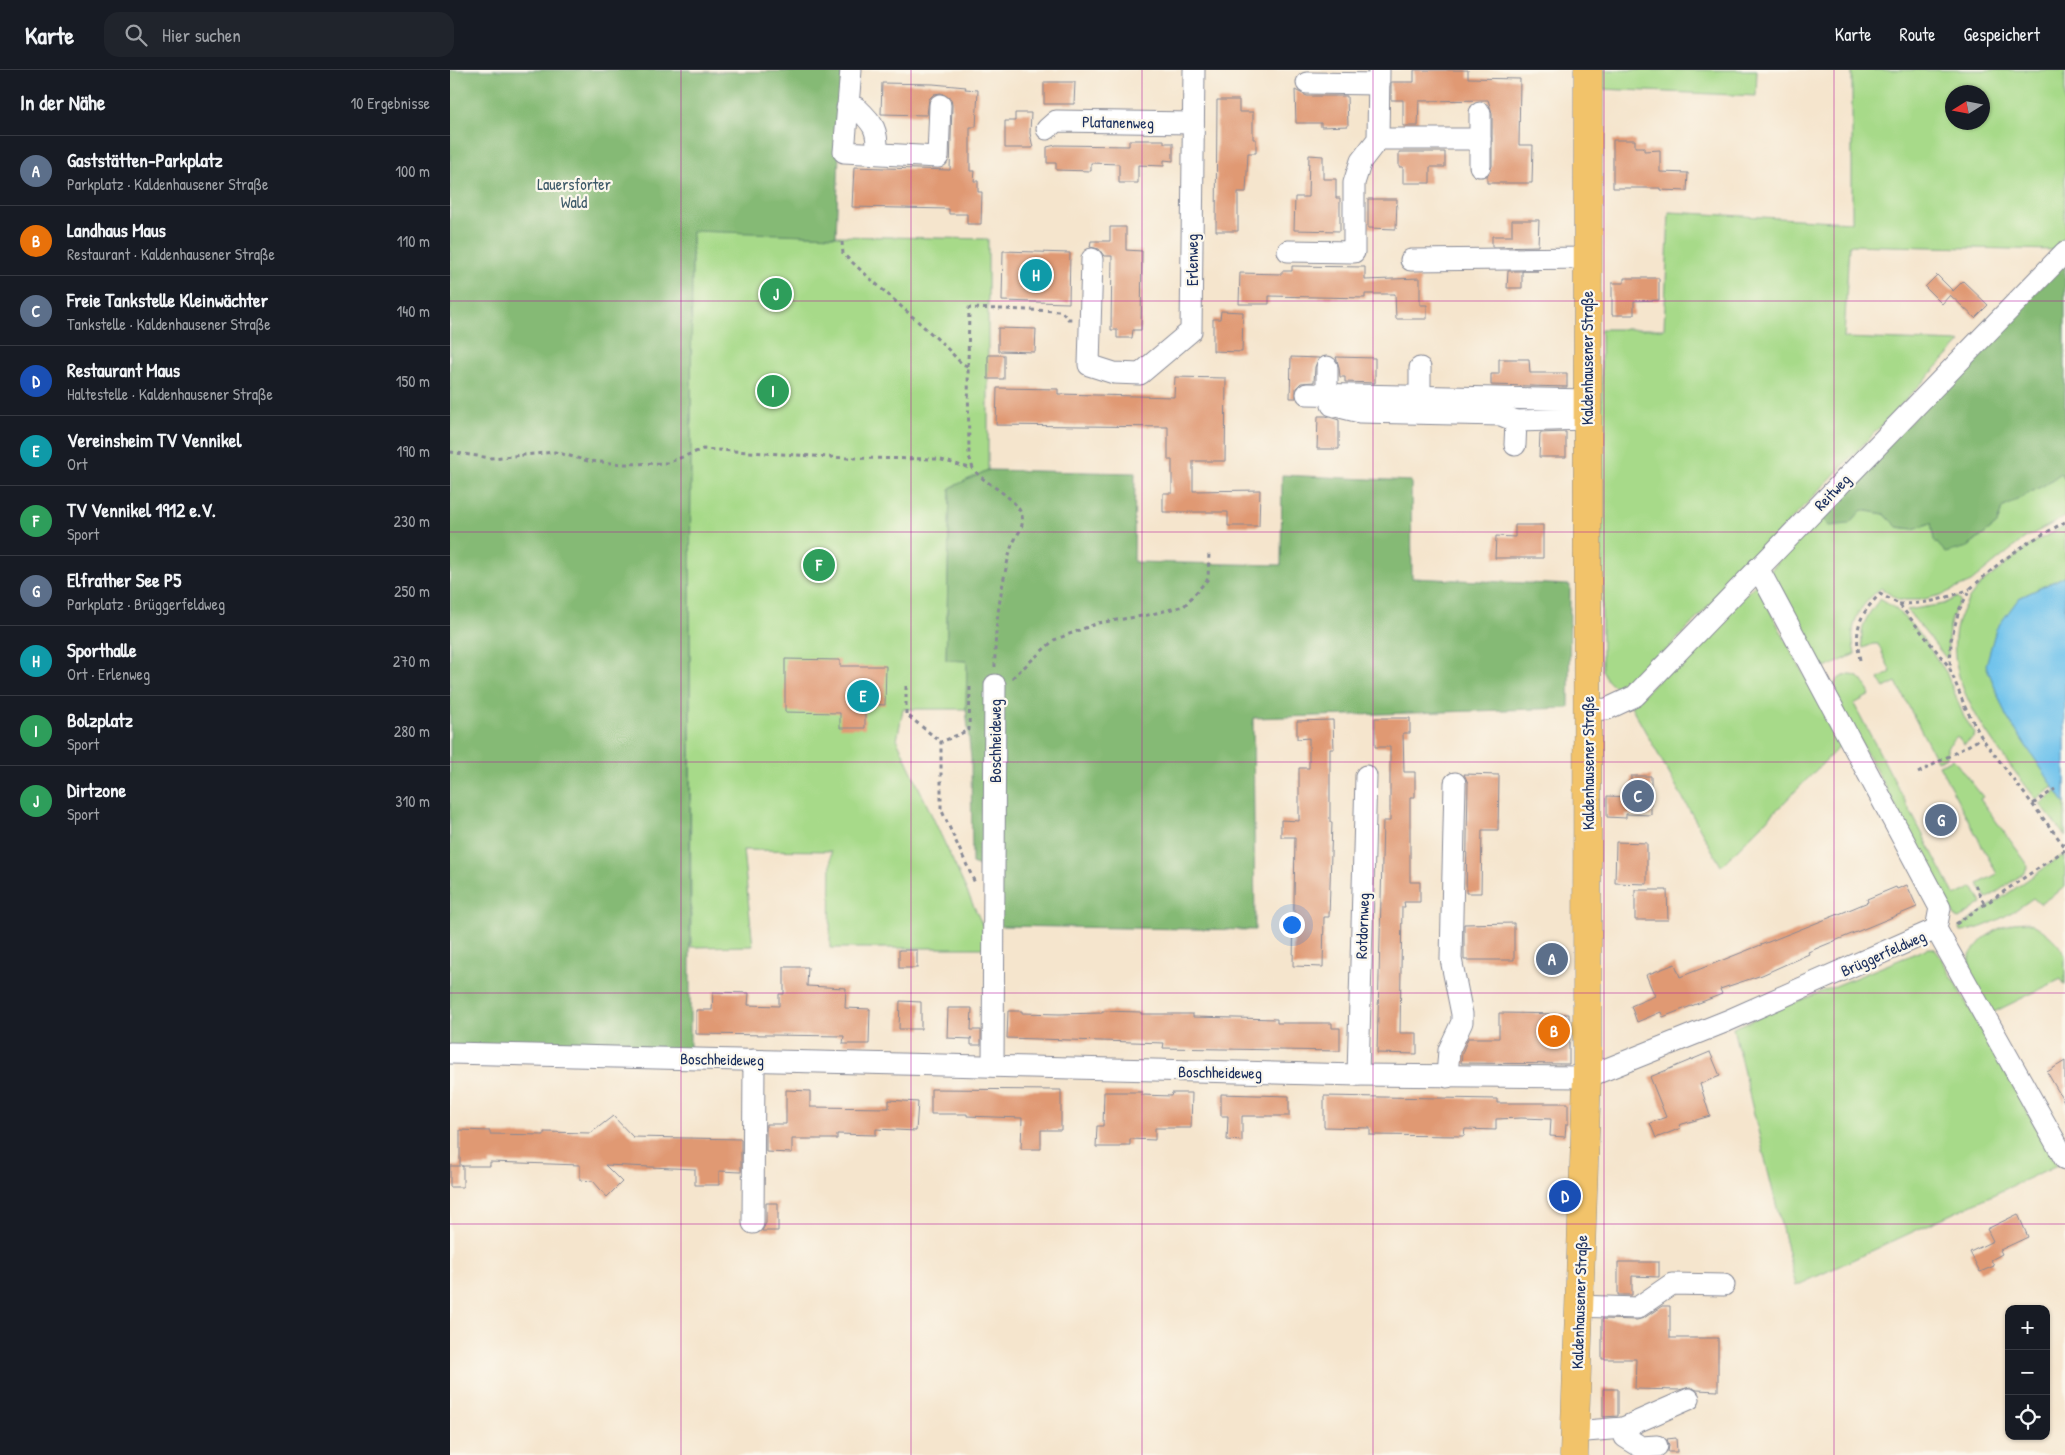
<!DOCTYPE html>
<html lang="de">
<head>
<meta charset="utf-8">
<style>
  body { margin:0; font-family:"Patrick Hand",sans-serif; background:#20242c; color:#f1f3f6 }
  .controls { position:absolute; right:15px; bottom:15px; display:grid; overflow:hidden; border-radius:10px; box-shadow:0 1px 4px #0004 }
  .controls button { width:45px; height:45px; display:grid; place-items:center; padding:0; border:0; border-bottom:1px solid #363941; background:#171b24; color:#f1f3f6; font:25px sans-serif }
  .compass { position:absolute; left:1495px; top:15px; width:45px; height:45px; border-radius:50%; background:#171b24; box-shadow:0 1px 4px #0004; rotate:259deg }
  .you { position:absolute; left:841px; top:854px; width:18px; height:18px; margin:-12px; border:4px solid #fff; border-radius:50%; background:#1a73e8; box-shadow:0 0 0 8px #1a73e833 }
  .badge { display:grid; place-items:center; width:32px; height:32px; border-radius:50%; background:#d690ce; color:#fff; font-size:16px; font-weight:700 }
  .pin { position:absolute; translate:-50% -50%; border:2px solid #fff; box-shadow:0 1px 5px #0006 }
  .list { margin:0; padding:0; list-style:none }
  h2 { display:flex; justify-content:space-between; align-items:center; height:65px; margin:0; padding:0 20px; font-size:21px }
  h2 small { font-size:16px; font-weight:400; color:#9ea1a6 }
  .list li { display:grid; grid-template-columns:32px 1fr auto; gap:15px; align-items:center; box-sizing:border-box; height:70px; padding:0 20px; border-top:1px solid #363941 }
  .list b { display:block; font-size:19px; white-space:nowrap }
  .list p { margin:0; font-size:16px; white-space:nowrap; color:#9ea1a6 }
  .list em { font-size:16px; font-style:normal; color:#9ea1a6 }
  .icon { flex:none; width:28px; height:28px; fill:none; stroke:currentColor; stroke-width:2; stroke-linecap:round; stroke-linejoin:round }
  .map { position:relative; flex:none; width:1615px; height:1385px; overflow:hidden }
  header { display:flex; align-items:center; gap:30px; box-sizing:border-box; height:70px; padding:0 25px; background:#171b24; border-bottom:1px solid #363941 }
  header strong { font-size:24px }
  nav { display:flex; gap:28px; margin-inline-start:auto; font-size:18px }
  .search { width:350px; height:45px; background:#20242c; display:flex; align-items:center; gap:12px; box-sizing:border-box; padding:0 18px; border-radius:15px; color:#9ea1a6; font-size:19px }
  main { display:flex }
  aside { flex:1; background:#171b24 }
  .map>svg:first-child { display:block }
  .green { fill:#a7da89; stroke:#618474; fill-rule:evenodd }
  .forest { fill:#85ba75; stroke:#50746a }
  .water { fill:#70c3ec; stroke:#4679a5 }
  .building { fill:#e09973 }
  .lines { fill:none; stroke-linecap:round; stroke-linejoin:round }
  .minor-casing { stroke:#888a96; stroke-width:23 }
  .major-casing { stroke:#888a96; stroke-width:29 }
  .path { stroke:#888a96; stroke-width:3; stroke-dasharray:4 4; stroke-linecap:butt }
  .minor { stroke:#fff; stroke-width:21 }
  .major { stroke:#f2c36a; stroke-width:28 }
  .grid { fill:none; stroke:#b5179e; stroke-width:1; stroke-opacity:0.55 }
  .labels { text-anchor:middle; stroke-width:4.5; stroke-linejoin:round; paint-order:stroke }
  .street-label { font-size:16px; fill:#1b2f5e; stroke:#fbf7ec }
  .park-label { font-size:16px; fill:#3e5a69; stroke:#fbf7ec }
</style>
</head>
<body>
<header>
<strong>Karte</strong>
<div class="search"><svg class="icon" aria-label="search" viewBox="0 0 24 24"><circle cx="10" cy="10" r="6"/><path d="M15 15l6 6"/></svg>Hier suchen</div>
<nav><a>Karte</a><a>Route</a><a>Gespeichert</a></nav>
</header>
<main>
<aside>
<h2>In der Nähe<small>10 Ergebnisse</small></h2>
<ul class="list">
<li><span class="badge" style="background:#5c6f8a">A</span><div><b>Gaststätten-Parkplatz</b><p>Parkplatz · Kaldenhausener Straße</p></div><em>100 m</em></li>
<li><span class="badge" style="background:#e8710a">B</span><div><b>Landhaus Maus</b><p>Restaurant · Kaldenhausener Straße</p></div><em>110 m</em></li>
<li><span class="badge" style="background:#5c6f8a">C</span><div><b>Freie Tankstelle Kleinwächter</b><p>Tankstelle · Kaldenhausener Straße</p></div><em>140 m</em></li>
<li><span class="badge" style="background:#1a4fb4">D</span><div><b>Restaurant Maus</b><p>Haltestelle · Kaldenhausener Straße</p></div><em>150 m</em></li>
<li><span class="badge" style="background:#0f9aa8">E</span><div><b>Vereinsheim TV Vennikel</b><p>Ort</p></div><em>190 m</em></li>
<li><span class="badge" style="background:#2e9e5b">F</span><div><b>TV Vennikel 1912 e.V.</b><p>Sport</p></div><em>230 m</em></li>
<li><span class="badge" style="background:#5c6f8a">G</span><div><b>Elfrather See P5</b><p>Parkplatz · Brüggerfeldweg</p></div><em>250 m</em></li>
<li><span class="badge" style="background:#0f9aa8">H</span><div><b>Sporthalle</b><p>Ort · Erlenweg</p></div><em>270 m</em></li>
<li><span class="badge" style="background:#2e9e5b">I</span><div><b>Bolzplatz</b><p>Sport</p></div><em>280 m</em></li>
<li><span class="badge" style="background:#2e9e5b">J</span><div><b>Dirtzone</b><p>Sport</p></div><em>310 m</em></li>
</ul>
</aside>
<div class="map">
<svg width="1615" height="1385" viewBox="0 0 1615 1385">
  <rect width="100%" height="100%" fill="#fbf7ec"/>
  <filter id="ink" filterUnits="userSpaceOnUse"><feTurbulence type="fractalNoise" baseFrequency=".02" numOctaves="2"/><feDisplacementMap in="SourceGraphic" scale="10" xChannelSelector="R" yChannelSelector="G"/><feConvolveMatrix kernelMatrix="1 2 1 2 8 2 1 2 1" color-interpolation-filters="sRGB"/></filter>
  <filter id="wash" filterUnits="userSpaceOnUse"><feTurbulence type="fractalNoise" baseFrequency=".0096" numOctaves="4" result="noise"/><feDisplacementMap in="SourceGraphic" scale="20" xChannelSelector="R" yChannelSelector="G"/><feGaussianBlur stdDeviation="1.12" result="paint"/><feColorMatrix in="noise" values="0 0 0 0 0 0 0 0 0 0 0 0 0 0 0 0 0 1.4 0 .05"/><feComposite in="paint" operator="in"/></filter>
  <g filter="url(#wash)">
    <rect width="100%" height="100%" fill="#f5e5cd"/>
    <!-- green -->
    <g class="green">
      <polygon points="1152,0 1307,0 1306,26 1152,19"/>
      <path d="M1402,0H1615V167L1603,180L1399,175L1394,268L1511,272L1188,610C1171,621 1160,620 1152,600L1151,259H1214L1219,142L1402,152ZM1502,22H1532V52H1502Z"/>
      <polygon points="242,160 386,166 538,169 538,400 500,418 496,590 517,591 516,639 453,639 447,670 532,854 535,878 380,878 381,781 293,780 303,876 241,877 240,571"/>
      <path d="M1611,403L1615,410V447L1575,468L1521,512L1491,525L1470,530H1448L1431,518C1408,537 1398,554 1405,584L1378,597H1374L1369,594L1320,501L1369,446L1399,454L1411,440L1434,444L1447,457L1463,459L1481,453L1518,477L1547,454L1552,438L1596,414Z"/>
      <path d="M1615,456V506L1569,528L1556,646L1604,717L1586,729C1542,671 1463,585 1531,514L1583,473Z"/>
      <polygon points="1306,514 1391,675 1271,796 1181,636"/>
      <path d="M1507,527L1510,531C1499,549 1497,565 1498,587L1496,588L1457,540L1494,534Z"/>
      <path d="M1430,529L1446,539L1468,562L1496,602L1514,647L1525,663L1524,667L1514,674L1507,666L1497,677V687L1487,691L1446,612L1434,618L1429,609L1441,602L1428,574H1423L1413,578C1408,558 1418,544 1430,529Z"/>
      <path d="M1399,605C1413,605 1415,614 1420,625L1404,634L1505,826L1523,817L1532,833L1509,849L1506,848L1383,621C1383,611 1390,606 1399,605Z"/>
      <polygon points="1503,689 1533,727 1530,729 1576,792 1577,798 1574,803 1537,829 1528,814 1547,804 1489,695"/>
      <polygon points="1607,721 1615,734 1615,766 1590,734"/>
      <path d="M1615,786V817L1590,834L1583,828C1565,841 1534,861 1511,861L1510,857L1610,787Z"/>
      <path d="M1578,852C1591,857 1611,873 1615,887C1615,895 1615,906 1615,915L1611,909L1540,944L1518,910L1520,884L1534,868L1550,858L1563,853Z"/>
      <polygon points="1478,878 1484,878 1490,886 1607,1095 1346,1216 1283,958"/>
    </g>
    <!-- forest -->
    <g class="forest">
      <polygon points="0,0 241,0 241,2 392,1 386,166 242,161 240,571 240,981 0,976"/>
      <polygon points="1615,192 1615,410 1611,403 1596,414 1552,438 1547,454 1518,477 1496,483 1484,470 1481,453 1463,459 1447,457 1434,444 1412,440 1399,454 1379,456 1369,446"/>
      <polygon points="538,400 685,403 684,492 831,495 832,405 961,411 962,508 1120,515 1119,638 803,648 805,860 548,856 550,804 522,793 521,689 516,639 517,591 496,590 500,418"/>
    </g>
    <!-- water -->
    <polygon class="water" points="1615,506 1615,734 1556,646 1536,595 1546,559 1569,528"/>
    <g id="blocks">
      <!-- building -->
      <g class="building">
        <polygon points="964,0 1018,0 1018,8 1070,9 1069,75 1083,75 1082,113 1037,113 1037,106 1042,96 1042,43 1038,30 969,31 968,56 953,56 953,30 941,30 941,12 964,12"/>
        <polygon points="594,12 625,12 624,34 594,34"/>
        <polygon points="432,13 483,14 516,17 515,19 528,20 526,57 520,57 520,101 525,101 524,111 528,111 528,122 532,122 531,154 517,154 517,144 499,144 499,139 402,137 404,97 500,100 502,35 501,29 491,23 484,24 479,29 477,45 431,44"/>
        <polygon points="845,20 857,26 897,26 898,56 871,57 871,53 846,53"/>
        <polygon points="767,30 789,30 789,42 803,42 803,69 806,69 806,83 798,83 796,122 788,122 788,161 766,161"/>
        <polygon points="565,43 581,43 580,63 583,78 555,78 555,51 565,51"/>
        <polygon points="679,70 714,70 714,73 723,73 723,91 714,90 714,96 688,95 688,113 669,113 669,94 641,93 641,101 606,100 606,93 597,93 597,77 606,75 679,76"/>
        <polygon points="1163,70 1185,70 1185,77 1194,77 1194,81 1210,80 1210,102 1238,103 1237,121 1210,120 1210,118 1163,118"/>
        <polygon points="949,82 995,82 995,97 980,97 980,113 953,113 953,97 949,97"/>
        <polygon points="859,85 873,86 873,109 886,109 886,128 890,128 890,161 844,160 845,127 858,127"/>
        <polygon points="918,129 947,129 946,159 918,158"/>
        <polygon points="1062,150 1089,150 1088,176 1042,177 1042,166 1062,166"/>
        <polygon points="660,157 676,157 676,180 692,181 691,260 683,260 682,268 667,268 667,260 661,260 662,186 654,186 649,179 640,177 641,171 660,171"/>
        <polygon points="553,181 620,183 619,233 552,231"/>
        <polygon points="842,196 915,197 915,210 970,208 970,235 977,235 977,249 946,249 945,224 915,224 915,228 819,226 819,234 789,234 790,203 832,204 832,201 842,201"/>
        <polygon points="1058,201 1088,201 1072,201 1072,218 1057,218"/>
        <polygon points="1487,205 1503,221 1513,211 1538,235 1525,248 1500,225 1492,234 1475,217"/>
        <polygon points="1174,208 1209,208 1209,230 1184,231 1184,245 1162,245 1162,213 1174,213"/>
        <polygon points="771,241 793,242 792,282 763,281 763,249 770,249"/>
        <polygon points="548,258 586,259 585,282 548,281"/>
        <rect x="538" y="285" width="16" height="24"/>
        <polygon points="841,287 869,288 865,297 864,312 851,313 846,318 846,328 840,328"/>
        <polygon points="886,287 925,288 925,313 895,312 895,307 890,307 889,297"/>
        <polygon points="1049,289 1079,289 1080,303 1117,303 1117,317 1041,315 1041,304 1049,304"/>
        <polygon points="725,307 776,308 775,391 743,391 743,421 810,420 809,456 778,456 778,442 713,442 713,423 722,423 722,390 718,390 718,357 546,355 547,318 608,319 608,324 724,327"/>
        <polygon points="868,346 876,346 889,350 889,379 867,379"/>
        <polygon points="1116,362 1116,387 1089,387 1090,363"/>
        <polygon points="1065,455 1093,455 1093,488 1045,488 1046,466 1065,467"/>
        <polygon points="335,589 390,590 390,596 436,596 435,635 415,634 415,658 390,658 390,643 335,642"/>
        <polygon points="925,648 960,648 960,663 953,663 954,702 965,702 965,727 960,727 960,812 970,812 970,832 954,832 955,837 952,837 950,963 967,963 967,984 927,983 933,751 940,751 940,677 925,677"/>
        <polygon points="883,650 884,679 880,679 880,752 882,752 879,847 874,847 873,897 843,896 845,767 831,767 831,750 849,751 849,698 859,698 859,668 847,669 847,651"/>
        <polygon points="1014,704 1049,705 1048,760 1032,760 1031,823 1016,823 1018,713"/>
        <polygon points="1181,706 1201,706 1201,745 1176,744 1176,748 1157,747 1157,726 1181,727"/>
        <polygon points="1166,772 1197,773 1197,814 1165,813"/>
        <polygon points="1457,815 1467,837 1358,882 1359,884 1312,905 1270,919 1272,924 1213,947 1211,942 1187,952 1181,936 1205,926 1196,905 1225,894 1230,907 1394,842 1418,832 1417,829 1446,817 1447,819"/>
        <polygon points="1185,820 1217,820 1218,850 1185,850"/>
        <polygon points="1064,853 1064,890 1014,890 1014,854"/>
        <rect x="449" y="880" width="18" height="18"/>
        <polygon points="334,897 358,897 357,916 396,918 395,938 420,939 419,974 393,974 394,966 246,964 246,940 262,940 263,922 299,923 298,935 329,936 329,924 334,924"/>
        <polygon points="450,931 471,932 471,959 449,959"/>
        <polygon points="498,938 522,938 521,960 531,960 531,975 521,975 521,967 521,969 497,968"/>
        <polygon points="558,941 572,941 572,943 609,944 652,943 652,941 691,942 691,944 743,944 743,947 827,949 827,953 882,953 882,958 890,958 890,981 713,978 714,973 557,968"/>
        <polygon points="1049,943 1119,944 1119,994 1011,993 1012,983 1018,968 1049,968"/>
        <polygon points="1260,982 1270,1006 1250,1014 1260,1046 1229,1055 1231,1058 1206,1068 1200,1053 1216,1047 1200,1007"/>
        <polygon points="1615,991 1615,1033 1597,1002"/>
        <polygon points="481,1019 611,1020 611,1060 591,1060 591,1079 571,1079 572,1048 517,1046 517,1044 481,1044"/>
        <polygon points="336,1020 360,1021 360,1037 439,1038 439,1030 468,1032 466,1061 426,1059 426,1065 387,1064 387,1069 342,1069 342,1083 316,1082 316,1054 336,1054"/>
        <polygon points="654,1022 692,1022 692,1025 721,1026 722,1023 742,1023 741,1058 705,1058 705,1070 680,1069 680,1075 671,1075 670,1077 646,1077 647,1056 653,1056"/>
        <polygon points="771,1024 839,1026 839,1046 792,1046 792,1071 777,1070 778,1046 771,1046"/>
        <polygon points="874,1026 1047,1029 1047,1033 1118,1033 1118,1054 1116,1054 1115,1067 1100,1066 1101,1049 1071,1048 1046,1049 1046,1060 1015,1059 1014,1066 920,1065 920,1058 874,1057"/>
        <polygon points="163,1046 183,1067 291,1069 291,1102 269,1101 269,1115 245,1115 245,1099 155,1095 172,1112 157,1127 143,1111 130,1110 130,1095 40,1092 40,1096 11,1096 13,1096 13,1117 0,1117 0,1096 10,1096 10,1060 40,1061 40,1064 94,1065 94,1062 141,1063"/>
        <polygon points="316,1133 328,1133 328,1161 312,1161 316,1153"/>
        <polygon points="1568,1144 1578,1167 1550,1180 1552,1184 1541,1190 1544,1196 1530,1202 1520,1182 1543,1171 1537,1159"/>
        <polygon points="1168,1192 1209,1192 1209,1207 1182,1206 1182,1225 1168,1225"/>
        <polygon points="1212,1236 1220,1236 1220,1268 1268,1268 1268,1321 1247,1320 1240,1317 1229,1320 1185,1319 1186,1289 1152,1289 1152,1249 1187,1250 1194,1248"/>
        <polygon points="1153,1319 1168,1319 1168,1346 1153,1347"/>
        <polygon points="1226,1368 1227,1382 1218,1382 1219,1375 1217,1369"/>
      </g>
    </g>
  </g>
  <g filter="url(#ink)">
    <use href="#blocks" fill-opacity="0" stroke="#888a96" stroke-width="1"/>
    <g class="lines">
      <defs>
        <g id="minor">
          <polyline points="401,0 394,82 488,87 490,35"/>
          <polyline points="857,13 929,14"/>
          <path d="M397,38H407C424,54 428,60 427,83"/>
          <polyline points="597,59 606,51 743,53"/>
          <polyline points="928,69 1030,69"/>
          <polyline points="1030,96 1030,43"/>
          <polyline points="838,181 904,182 904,113 911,91 928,69 929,0"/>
          <polyline points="642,189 639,295 664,303 690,304 741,261 744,0"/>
          <polyline points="961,190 1138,188"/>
          <polyline points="857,324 1137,330"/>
          <polyline points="877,324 877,297"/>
          <polyline points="970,326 970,298"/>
          <polyline points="882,335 910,342 1051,345 1066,351"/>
          <polyline points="1065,375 1066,351 1137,349"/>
          <polyline points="1308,498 1490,838 1486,859"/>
          <polyline points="1138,640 1157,639 1185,626 1615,182"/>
          <polyline points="1486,859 1615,1089"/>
          <polyline points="0,983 908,1005 1137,1007 1277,951 1486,859"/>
          <polyline points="543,996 545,615"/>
          <polyline points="908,1005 916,706"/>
          <polyline points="997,1007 999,980 1012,952 1012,944 1001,889 1005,713"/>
          <polyline points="303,1153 304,990"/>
          <polyline points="1127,1236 1187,1238 1222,1214 1274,1215"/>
          <polyline points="1173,1358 1175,1367 1191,1377 1207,1376"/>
          <polyline points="1124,1362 1173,1358 1239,1329"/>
        </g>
        <polyline id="major" points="1124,1385 1137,1007 1138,0"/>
      </defs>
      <!-- minor casing -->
      <use href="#minor" class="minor-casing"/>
      <!-- major casing -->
      <use href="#major" class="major-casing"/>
      <!-- path -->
      <g class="path">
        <path d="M392,172L393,184L494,275L512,294L518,296L519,387C521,390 521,394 523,398C531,413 566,425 572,446C575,458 564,468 561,478C551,516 544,558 545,597"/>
        <polyline points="518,296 519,238 611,241 618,249 623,249"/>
        <polyline points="0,382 41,388 105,382 138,391 174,394 217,393 253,379 397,388 488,389 523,399"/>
        <polyline points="1615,452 1579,472 1552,491 1521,518 1509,540 1501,570 1500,599 1515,637 1532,668 1615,777"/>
        <path d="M1449,534C1477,534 1495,529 1520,519"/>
        <path d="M1410,590C1404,559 1408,546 1430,524L1449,534L1500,598"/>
        <polyline points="562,608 604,570 648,553 698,545 734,536 758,509 759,483"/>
        <polyline points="456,616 456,644 491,672"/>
        <polyline points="520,617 519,660 491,672 491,739 525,813"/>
        <polyline points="1468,703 1532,668"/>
        <polyline points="1583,734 1605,719"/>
        <polyline points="1525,815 1535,835"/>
        <polyline points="1506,854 1615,780"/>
      </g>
      <!-- minor -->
      <use href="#minor" class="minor"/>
      <!-- major -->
      <use href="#major" class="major"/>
    </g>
  </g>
  <!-- grid -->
  <path class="grid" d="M231,0V1385M461,0V1385M692,0V1385M923,0V1385M1154,0V1385M1384,0V1385M0,231H1615M0,462H1615M0,692H1615M0,923H1615M0,1154H1615"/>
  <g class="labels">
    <!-- street labels -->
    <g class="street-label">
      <text transform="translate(668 52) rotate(1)" y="6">Platanenweg</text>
      <text transform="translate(742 190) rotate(-90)" y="6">Erlenweg</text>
      <text transform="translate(1137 288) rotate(-90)" y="6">Kaldenhausener Straße</text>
      <text transform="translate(1382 422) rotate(-46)" y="6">Reitweg</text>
      <text transform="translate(545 671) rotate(-90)" y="6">Boschheideweg</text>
      <text transform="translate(1138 693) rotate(-90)" y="6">Kaldenhausener Straße</text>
      <text transform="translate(912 856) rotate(-88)" y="6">Rotdornweg</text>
      <text transform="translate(1433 883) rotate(-24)" y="6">Brüggerfeldweg</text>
      <text transform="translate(272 989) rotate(1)" y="6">Boschheideweg</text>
      <text transform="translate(770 1002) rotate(1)" y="6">Boschheideweg</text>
      <text transform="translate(1129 1232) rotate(-88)" y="6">Kaldenhausener Straße</text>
    </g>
    <!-- park labels -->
    <g class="park-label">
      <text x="124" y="120">Lauersforter<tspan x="124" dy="18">Wald</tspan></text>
    </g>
  </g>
</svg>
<div class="controls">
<button>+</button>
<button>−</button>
<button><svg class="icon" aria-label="locate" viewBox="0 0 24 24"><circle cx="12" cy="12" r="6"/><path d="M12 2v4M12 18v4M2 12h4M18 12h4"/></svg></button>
</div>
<svg class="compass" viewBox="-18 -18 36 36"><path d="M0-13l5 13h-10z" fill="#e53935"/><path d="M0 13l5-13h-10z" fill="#9ea1a6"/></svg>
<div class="you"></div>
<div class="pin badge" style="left:1102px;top:889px;background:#5c6f8a">A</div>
<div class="pin badge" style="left:1104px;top:961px;background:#e8710a">B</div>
<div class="pin badge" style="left:1188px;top:726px;background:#5c6f8a">C</div>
<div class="pin badge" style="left:1115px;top:1126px;background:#1a4fb4">D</div>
<div class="pin badge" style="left:413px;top:626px;background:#0f9aa8">E</div>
<div class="pin badge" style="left:369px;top:495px;background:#2e9e5b">F</div>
<div class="pin badge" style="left:1491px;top:750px;background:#5c6f8a">G</div>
<div class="pin badge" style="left:586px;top:205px;background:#0f9aa8">H</div>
<div class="pin badge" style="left:323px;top:321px;background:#2e9e5b">I</div>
<div class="pin badge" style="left:326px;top:224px;background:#2e9e5b">J</div>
</div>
</main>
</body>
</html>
